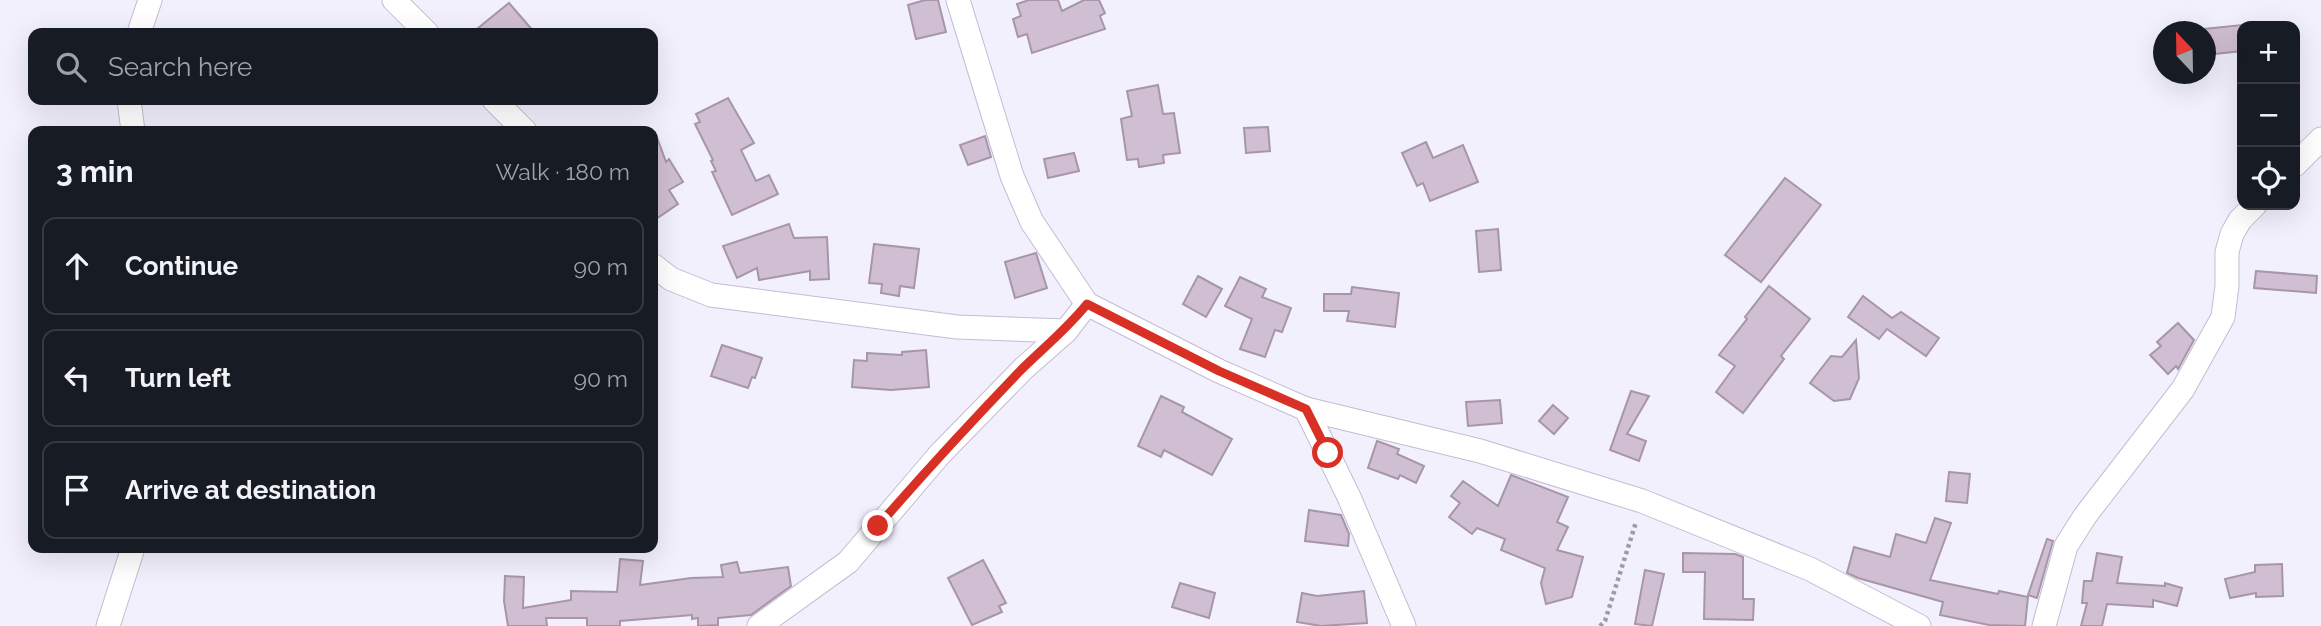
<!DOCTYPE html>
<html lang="en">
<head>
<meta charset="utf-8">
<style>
  body { margin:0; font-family:Raleway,sans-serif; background:#242831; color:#f1f3f6 }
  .controls { position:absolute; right:21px; top:21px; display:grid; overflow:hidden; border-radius:14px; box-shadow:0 7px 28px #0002 }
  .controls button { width:63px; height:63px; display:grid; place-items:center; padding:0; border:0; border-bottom:2px solid #363941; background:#171b24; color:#f1f3f6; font:35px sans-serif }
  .compass { position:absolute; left:2153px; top:21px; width:63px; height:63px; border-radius:50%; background:#171b24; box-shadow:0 7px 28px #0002; rotate:338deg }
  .stop { position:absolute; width:21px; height:21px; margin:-16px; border:5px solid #d93025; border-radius:50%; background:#fff }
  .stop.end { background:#d93025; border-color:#fff; box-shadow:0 2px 7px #0008 }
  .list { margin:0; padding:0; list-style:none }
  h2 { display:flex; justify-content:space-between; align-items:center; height:91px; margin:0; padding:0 28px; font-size:30px }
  h2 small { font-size:23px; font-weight:400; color:#9ea1a6 }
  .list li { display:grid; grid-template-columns:46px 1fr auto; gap:21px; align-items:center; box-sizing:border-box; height:98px; margin:0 14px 14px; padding:0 14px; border:2px solid #363941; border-radius:14px }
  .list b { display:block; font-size:26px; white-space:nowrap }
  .list em { font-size:23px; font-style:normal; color:#9ea1a6 }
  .icon { flex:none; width:38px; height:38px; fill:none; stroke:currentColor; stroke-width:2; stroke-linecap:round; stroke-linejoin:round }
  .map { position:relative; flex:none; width:2321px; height:626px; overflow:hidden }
  .search { position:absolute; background:#171b24; box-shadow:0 7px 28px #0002; left:28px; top:28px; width:630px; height:77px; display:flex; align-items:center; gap:18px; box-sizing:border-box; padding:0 24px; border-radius:14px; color:#9ea1a6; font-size:26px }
  .panel { position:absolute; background:#171b24; box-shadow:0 7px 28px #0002; left:28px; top:126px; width:630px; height:427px; border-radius:14px }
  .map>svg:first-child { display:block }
  .building { fill:#d0bfd2; stroke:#a696a8; stroke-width:2 }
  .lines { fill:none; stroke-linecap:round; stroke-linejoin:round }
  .minor-casing { stroke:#c2bdd3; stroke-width:25 }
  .path { stroke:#9d9ba6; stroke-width:4.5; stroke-dasharray:3.5 3.5; stroke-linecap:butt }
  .minor { stroke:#fff; stroke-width:23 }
  .route { stroke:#d93025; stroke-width:9 }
</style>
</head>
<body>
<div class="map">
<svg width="2321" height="626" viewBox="0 0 2321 626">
  <rect width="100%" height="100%" fill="#f3f0fe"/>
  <!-- building -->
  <g class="building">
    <polygon points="925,0 938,0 946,32 916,39 908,5"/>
    <polygon points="1029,0 1058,0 1062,11 1084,0 1099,0 1105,13 1100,16 1105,29 1032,53 1027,34 1018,37 1013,19 1021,16 1017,4"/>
    <polygon points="509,3 535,33 472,33"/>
    <polygon points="2242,25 2242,51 2206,55 2206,32 2203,29"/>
    <polygon points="1158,85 1163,114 1174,113 1180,153 1163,155 1164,163 1139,167 1138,159 1127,160 1121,119 1132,116 1127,91"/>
    <polygon points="728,98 754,143 741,150 756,181 769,175 778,194 732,215 712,172 716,171 711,161 713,160 695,124 700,122 696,114"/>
    <polygon points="1268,127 1270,151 1246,153 1244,128"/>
    <polygon points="653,132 655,132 666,162 669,159 683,182 669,190 678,204 653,221"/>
    <polygon points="985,136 991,157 968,165 960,145"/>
    <polygon points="1426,142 1433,158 1463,145 1478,182 1430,201 1423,183 1417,186 1402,153"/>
    <polygon points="1074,153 1079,171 1048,178 1044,159"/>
    <polygon points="1785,178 1821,205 1761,282 1725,255"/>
    <polygon points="789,224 794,238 827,237 829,279 810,280 810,271 759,280 757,268 737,278 723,246"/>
    <polygon points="1498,229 1501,270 1479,272 1476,231"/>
    <polygon points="874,244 919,249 914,288 900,286 899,296 881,293 882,284 869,283"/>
    <polygon points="1036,253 1047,288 1015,298 1005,262"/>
    <polygon points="2256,271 2317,276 2316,293 2254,288"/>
    <polygon points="1198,276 1222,289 1206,317 1183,304"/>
    <polygon points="1240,277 1266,289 1262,297 1291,308 1282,332 1275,330 1265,357 1240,349 1252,319 1225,306"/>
    <polygon points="1769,286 1810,319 1781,356 1784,359 1743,413 1716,392 1735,366 1719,355 1747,319 1745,317"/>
    <polygon points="1352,287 1399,293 1395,327 1347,321 1349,311 1324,311 1324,294 1351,294"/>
    <polygon points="1863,296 1892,318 1901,312 1939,338 1926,356 1887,329 1879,339 1848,317"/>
    <polygon points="2178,323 2194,340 2178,369 2176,366 2168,374 2150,355 2161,346 2157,342"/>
    <polygon points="1856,340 1859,378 1850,399 1834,401 1810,383 1831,356 1842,357"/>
    <polygon points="722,345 762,358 755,378 752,377 748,388 711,376"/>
    <polygon points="926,350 929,387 891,390 852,387 854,360 867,361 867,353 902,355 902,352"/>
    <polygon points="1631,391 1649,396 1627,434 1646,441 1639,461 1610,450"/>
    <polygon points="1161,396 1184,407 1182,412 1232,439 1212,475 1164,450 1161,457 1138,446"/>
    <polygon points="1500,400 1502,423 1468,426 1466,402"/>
    <polygon points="1553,405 1568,418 1554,434 1539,421"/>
    <polygon points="1377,441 1399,449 1397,454 1424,466 1416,483 1400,475 1398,479 1368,468"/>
    <polygon points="1949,472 1970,474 1967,503 1946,501"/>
    <polygon points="1511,475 1568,497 1557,522 1568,527 1557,550 1583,557 1572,597 1546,604 1541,583 1545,568 1501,550 1505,539 1477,528 1472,534 1449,517 1460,503 1451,496 1463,481 1498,506"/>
    <polygon points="1309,510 1341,515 1349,534 1348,546 1305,541"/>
    <polygon points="1935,518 1951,523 1930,580 1998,594 1999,591 2028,597 2025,626 1989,625 1940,615 1943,602 1858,578 1847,573 1854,547 1890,557 1896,534 1926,543"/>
    <polygon points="2047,539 2053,541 2037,598 2028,595"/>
    <polygon points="1683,553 1735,554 1743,557 1743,599 1754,599 1753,620 1704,619 1705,572 1683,572"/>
    <polygon points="2097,553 2122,557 2117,583 2165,586 2165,583 2182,588 2177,606 2153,600 2153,607 2107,604 2102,626 2081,626 2087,603 2082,603 2084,581 2092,581"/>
    <polygon points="620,559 643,561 640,585 691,578 723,577 721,565 737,562 740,573 788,567 791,586 751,615 718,618 718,625 698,626 698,618 692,619 692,615 620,621 620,626 587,626 587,618 546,618 547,626 508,626 504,601 505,576 524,577 523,608 571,600 571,591 617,592"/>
    <polygon points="983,560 1006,603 999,606 1002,612 972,625 948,578"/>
    <polygon points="2282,564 2283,596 2256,597 2256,593 2230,598 2225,579 2255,572 2255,565"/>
    <polygon points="1645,570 1664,574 1652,626 1635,624"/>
    <polygon points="1180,583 1215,593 1209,618 1172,607"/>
    <polygon points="1364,591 1367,623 1321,626 1297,622 1302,593 1317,596"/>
  </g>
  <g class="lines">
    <defs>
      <g id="minor">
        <polyline points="394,0 427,33"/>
        <polyline points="958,0 1012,176 1032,222 1087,304 1219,371 1306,409 1480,451 1642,501 1810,569 1919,626"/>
        <polyline points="139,33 150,0"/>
        <polyline points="129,100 133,131"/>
        <polyline points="494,100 525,131"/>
        <polyline points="2295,165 2321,139"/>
        <polyline points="653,265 671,279 711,295 957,327 1066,331"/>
        <polyline points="1306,409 1349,497 1404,626"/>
        <polyline points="108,626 133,548"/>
        <polyline points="759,626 848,562 940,454 1024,368 1066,331 1087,304"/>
        <polyline points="2044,626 2066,546 2085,516 2183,389 2223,317 2227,286 2227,252 2232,234 2240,220 2255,205"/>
      </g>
    </defs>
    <!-- minor casing -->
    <use href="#minor" class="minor-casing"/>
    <!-- path -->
    <polyline class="path" points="1600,626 1605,621 1636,522"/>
    <!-- minor -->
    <use href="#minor" class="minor"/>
  </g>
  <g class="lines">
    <!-- route -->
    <path class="route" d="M878,526C924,473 971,422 1019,372C1042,349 1066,330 1087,304L1219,371L1306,409L1328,453"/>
  </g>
</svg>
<div class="controls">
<button>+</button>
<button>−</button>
<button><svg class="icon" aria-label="locate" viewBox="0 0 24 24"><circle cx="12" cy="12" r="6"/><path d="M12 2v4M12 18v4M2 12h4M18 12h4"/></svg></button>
</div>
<svg class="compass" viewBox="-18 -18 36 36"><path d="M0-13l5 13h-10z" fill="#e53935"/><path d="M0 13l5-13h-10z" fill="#9ea1a6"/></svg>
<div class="stop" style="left:1328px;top:453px"></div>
<div class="stop end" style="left:878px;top:526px"></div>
<div class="search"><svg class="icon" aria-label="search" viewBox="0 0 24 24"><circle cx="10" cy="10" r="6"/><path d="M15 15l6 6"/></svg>Search here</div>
<section class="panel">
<h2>3 min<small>Walk · 180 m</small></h2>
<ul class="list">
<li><svg class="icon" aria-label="ahead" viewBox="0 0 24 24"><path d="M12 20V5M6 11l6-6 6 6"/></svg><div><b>Continue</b></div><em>90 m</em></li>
<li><svg class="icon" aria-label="left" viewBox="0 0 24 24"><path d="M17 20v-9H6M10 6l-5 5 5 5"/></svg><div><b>Turn left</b></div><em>90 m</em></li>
<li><svg class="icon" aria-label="arrive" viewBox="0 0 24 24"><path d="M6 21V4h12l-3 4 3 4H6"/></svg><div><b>Arrive at destination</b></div></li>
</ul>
</section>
</div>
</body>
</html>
